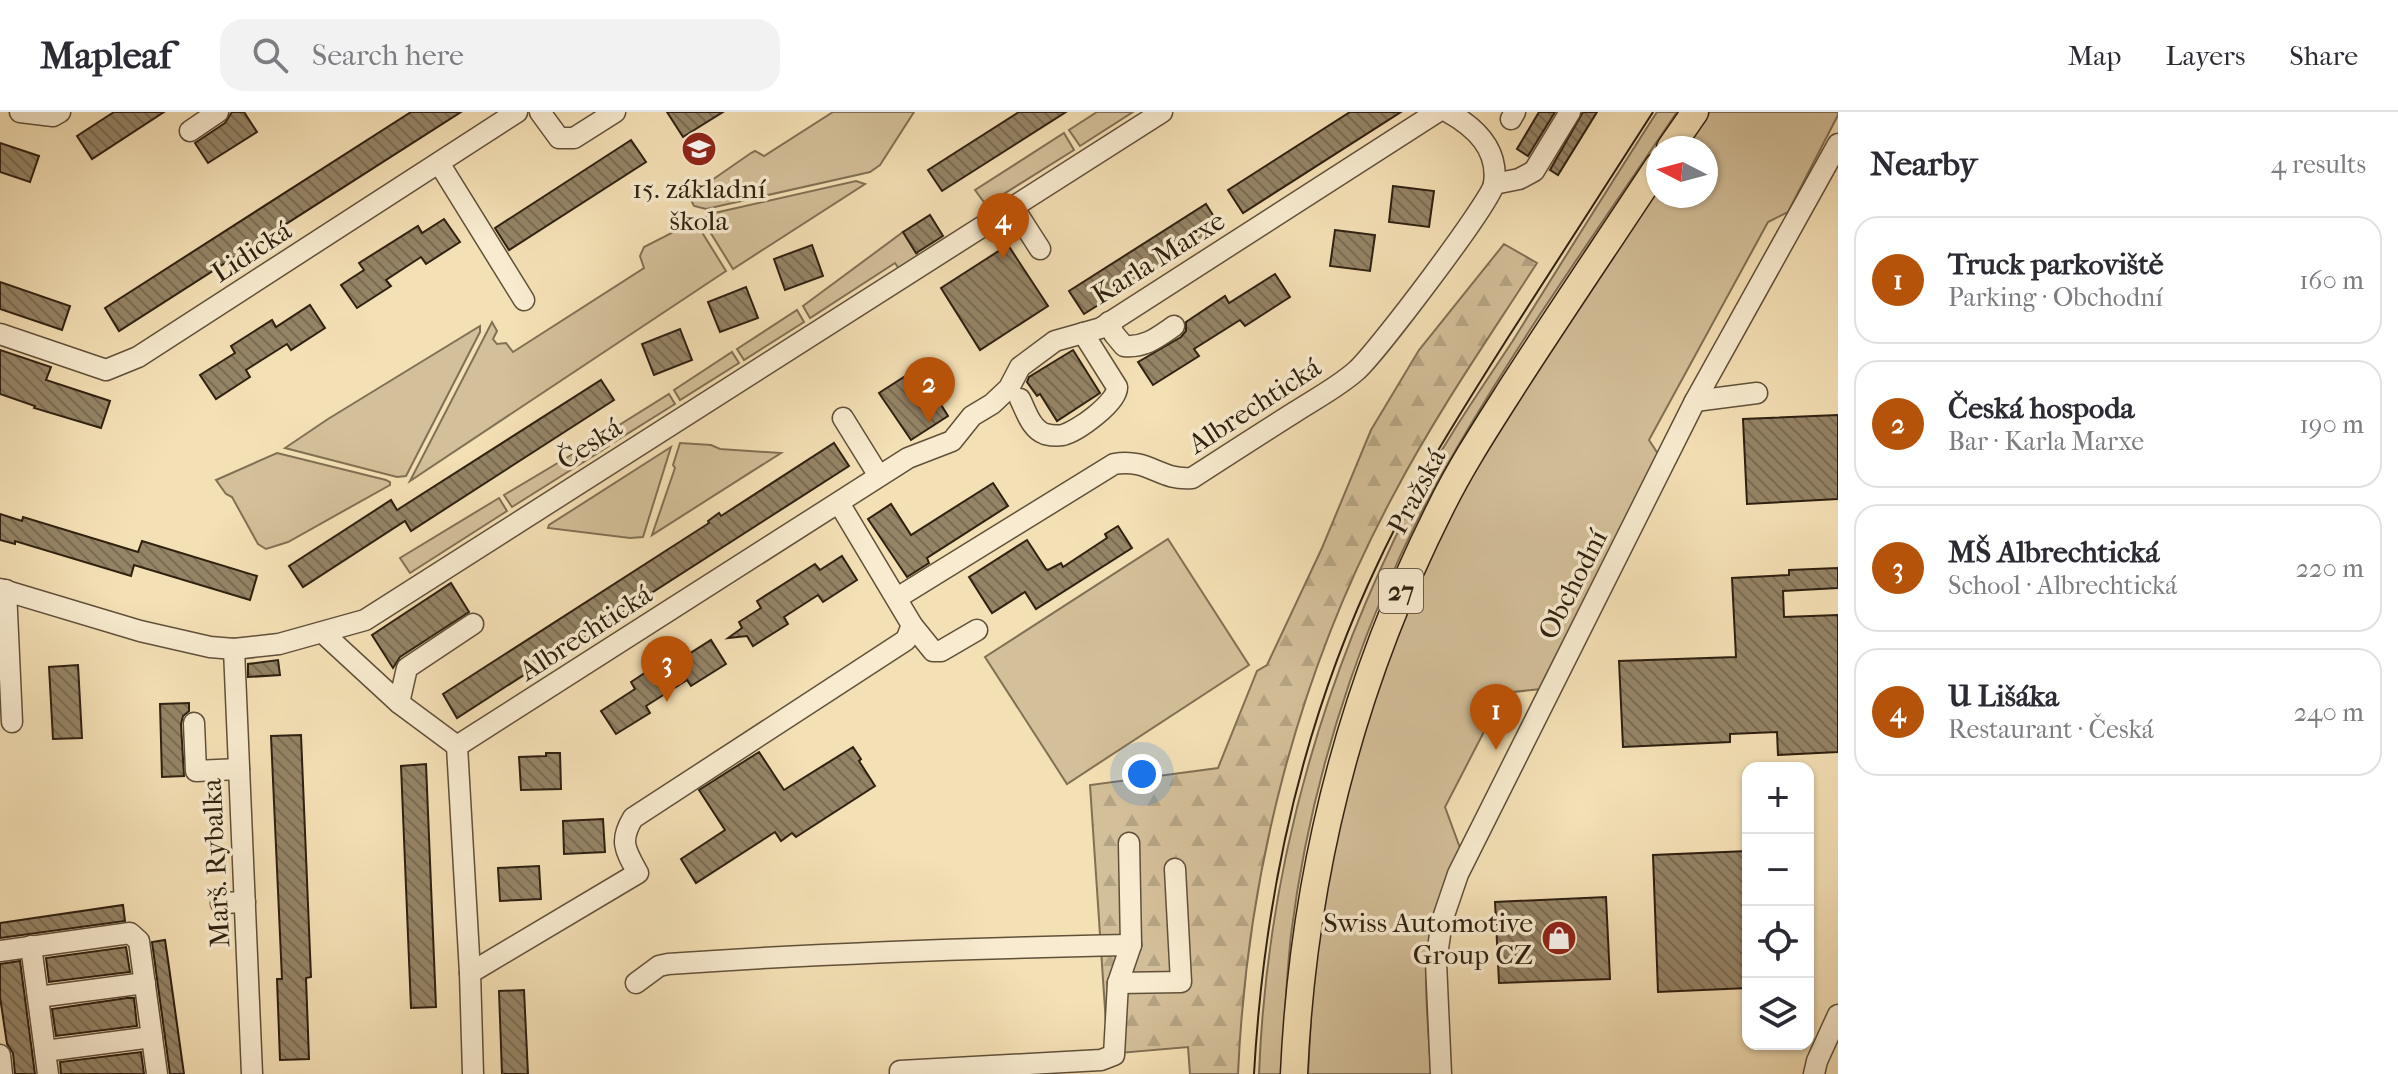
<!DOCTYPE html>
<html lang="en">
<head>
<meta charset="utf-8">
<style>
  body { margin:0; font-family:"IM FELL French Canon",serif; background:#f2f2f3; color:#2b2b33 }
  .controls { position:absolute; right:24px; bottom:24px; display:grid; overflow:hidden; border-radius:16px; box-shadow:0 2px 6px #0004 }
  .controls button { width:72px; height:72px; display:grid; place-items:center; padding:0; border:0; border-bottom:2px solid #e1e1e2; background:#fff; color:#2b2b33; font:40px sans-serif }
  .compass { position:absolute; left:1646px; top:24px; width:72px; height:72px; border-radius:50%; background:#fff; box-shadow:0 2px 6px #0004; rotate:276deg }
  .you { position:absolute; left:1142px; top:662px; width:28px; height:28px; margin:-20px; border:6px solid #fff; border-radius:50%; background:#1a73e8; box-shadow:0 0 0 12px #1a73e833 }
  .badge { display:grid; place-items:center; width:52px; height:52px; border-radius:50%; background:#b45309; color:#fff; font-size:26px; font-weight:700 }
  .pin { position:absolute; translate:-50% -66px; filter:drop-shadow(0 2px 4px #0008) }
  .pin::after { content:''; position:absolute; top:42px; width:28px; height:24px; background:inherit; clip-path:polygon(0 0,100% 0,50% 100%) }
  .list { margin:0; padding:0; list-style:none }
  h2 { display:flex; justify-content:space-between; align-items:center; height:104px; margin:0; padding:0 32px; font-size:34px }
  h2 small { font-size:26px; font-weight:400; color:#7c7c81 }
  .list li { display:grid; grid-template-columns:52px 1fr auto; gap:24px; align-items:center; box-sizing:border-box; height:128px; margin:0 16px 16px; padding:0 16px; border:2px solid #e1e1e2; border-radius:24px }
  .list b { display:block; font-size:30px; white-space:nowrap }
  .list p { margin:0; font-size:26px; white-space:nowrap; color:#7c7c81 }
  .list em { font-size:26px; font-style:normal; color:#7c7c81 }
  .icon { flex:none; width:44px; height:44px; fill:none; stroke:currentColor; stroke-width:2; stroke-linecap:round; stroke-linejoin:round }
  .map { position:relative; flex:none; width:1838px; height:962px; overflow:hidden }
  header { display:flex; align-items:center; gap:48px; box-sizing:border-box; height:112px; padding:0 40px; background:#fff; border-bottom:2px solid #e1e1e2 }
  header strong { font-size:38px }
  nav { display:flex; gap:44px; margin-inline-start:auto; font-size:28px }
  .search { width:560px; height:72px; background:#f2f2f3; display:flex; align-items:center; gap:20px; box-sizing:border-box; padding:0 28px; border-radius:24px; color:#7c7c81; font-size:30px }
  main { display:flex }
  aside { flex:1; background:#fff }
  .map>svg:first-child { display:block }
  .grass { fill:#d3bf99; stroke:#817054; stroke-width:2 }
  .forest { fill:url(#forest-firs); stroke:#817054; stroke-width:2 }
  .building { fill:url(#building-back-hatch); stroke:#2f2010; stroke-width:2 }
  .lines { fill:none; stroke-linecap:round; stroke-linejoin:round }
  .minor-casing { stroke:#605039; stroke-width:23 }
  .major-casing { stroke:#2f2010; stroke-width:29 }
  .minor { stroke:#f8ebcf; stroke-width:20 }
  .major { stroke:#f4e0b5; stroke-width:26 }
  .tram { stroke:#2f2010; stroke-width:2 }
  .labels { text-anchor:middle; stroke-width:7; stroke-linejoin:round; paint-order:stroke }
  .shield { fill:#f8ebcf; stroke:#6b5d49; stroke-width:2 }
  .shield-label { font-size:26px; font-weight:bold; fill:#2f2010 }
  .poi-label { font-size:28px; fill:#2f2010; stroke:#f8ebcf }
  .street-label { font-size:28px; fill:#2f2010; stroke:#f8ebcf }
</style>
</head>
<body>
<header>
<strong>Mapleaf</strong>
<div class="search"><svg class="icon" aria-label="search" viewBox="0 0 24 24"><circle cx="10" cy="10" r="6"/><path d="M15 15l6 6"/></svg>Search here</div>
<nav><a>Map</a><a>Layers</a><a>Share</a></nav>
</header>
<main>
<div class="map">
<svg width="1838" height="962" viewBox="0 0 1838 962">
  <defs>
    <pattern id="forest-firs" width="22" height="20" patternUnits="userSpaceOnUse" patternTransform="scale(2)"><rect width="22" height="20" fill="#d3bf99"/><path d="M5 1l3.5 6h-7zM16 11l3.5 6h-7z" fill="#b5a483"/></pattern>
    <pattern id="building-back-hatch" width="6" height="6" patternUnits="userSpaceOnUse" patternTransform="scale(2)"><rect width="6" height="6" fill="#958466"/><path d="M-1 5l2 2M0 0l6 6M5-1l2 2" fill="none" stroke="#7a6c53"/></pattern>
  </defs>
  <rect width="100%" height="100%" fill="#f4e0b5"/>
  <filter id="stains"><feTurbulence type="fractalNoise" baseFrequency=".0025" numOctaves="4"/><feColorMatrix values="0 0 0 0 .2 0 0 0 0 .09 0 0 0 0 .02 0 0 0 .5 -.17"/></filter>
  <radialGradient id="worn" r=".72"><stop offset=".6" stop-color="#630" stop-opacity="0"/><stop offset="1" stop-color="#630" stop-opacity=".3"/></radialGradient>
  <!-- grass -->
  <g class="grass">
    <polygon points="833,0 914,0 880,53 870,60 706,97 694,94 689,84 751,41 755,39 764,44"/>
    <polygon points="1097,0 1133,0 1080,34 1069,18"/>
    <path d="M1657,0H1677C1603,110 1525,219 1458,334C1371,481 1312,653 1291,823C1286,869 1284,916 1282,962H1259C1267,758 1322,565 1416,384C1444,330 1479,280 1512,230C1560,153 1608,76 1657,0Z"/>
    <path d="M1708,0H1838V3L1788,100L1768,110L1649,328L1662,348L1541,577L1504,581L1445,695L1460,736C1447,765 1435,793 1430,824C1422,869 1429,917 1431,962H1308C1310,928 1311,893 1314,859C1330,704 1378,553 1444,413C1464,371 1491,332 1515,293C1561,219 1609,147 1658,74V84H1706V36H1684Z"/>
    <polygon points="1064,21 1074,38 986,93 975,78"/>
    <polygon points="856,69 865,72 733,157 702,107 710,102"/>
    <polygon points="695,109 726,159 410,369 492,210 497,219 493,227 497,232 506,231 513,240 644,156 640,144 644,135"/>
    <polygon points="903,120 920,146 902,161 895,151 810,206 803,194"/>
    <polygon points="797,198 804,210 744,248 737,237"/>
    <polygon points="480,214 480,220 406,364 397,365 285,336 328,307"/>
    <polygon points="732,240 739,251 680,288 674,278"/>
    <polygon points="669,282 675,292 614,330 608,320"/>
    <polygon points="603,324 609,334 512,395 504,383"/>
    <polygon points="680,331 711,333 720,337 781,341 652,423 675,356 673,353"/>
    <polygon points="671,335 643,425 630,426 548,416 549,413"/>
    <polygon points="277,341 386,368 390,370 390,373 288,430 266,437 258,432 232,385 226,382 216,368"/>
    <polygon points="499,386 507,399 410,461 400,446"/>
    <polygon points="1168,427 1249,553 1067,672 985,545"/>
  </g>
  <!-- forest -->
  <path class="forest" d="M1504,132L1537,151C1488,227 1436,302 1394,382C1298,560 1247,760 1238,962H1190L1188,935L1108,942L1090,673L1218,656L1257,559L1267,553L1322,436L1371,318L1419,238Z"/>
  <!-- building -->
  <g class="building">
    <polygon points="114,0 164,0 92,47 77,24"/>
    <polygon points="244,0 257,20 208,51 195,31 225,11 232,0"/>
    <polygon points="411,0 461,0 119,219 105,196"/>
    <polygon points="667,0 723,0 683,25"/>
    <polygon points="1019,0 1066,0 942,79 928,58"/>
    <polygon points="1350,0 1401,0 1243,101 1228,78"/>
    <polygon points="1539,0 1555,0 1528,44 1517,37"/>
    <polygon points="1583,0 1597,0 1558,63 1550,58"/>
    <polygon points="631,28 646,50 509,138 495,116"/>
    <polygon points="0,31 39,44 30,70 0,60"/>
    <polygon points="1393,74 1434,79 1429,115 1389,110"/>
    <polygon points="1206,92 1221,116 1084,202 1069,179"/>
    <polygon points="930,103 943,124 916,141 903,120"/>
    <polygon points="444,107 460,130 426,152 421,145 386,168 391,174 357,196 341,173 364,158 359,151 418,114 422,121"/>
    <polygon points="1335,118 1375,123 1370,159 1330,154"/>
    <polygon points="812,133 823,164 785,178 774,147"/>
    <polygon points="1008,133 1048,194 980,238 941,176"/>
    <polygon points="1275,162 1290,185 1245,214 1240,208 1194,237 1199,244 1153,273 1138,250 1181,225 1186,219 1186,210 1225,184 1229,191"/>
    <polygon points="0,170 70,194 62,218 0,197"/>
    <polygon points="746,175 758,206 720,220 708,190"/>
    <polygon points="310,193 325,216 291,238 287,232 246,258 250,265 216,287 200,263 235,241 231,234 272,208 276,215"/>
    <polygon points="680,217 692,248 654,263 642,232"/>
    <polygon points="0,238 51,255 46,268 110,289 101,316 34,296 35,294 0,282"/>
    <polygon points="1073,238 1100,281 1057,309 1040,282 1037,284 1027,270 1029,265"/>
    <polygon points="918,256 948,304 911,328 879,281"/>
    <polygon points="601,268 614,288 411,419 405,409 303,475 289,454 391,388 397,398"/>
    <polygon points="1838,303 1838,387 1747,392 1743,307"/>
    <polygon points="834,331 849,354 457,606 443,582 709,411 708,409 719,401 721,404"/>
    <polygon points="993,371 1008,394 927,446 929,451 907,465 868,407 891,392 911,423"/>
    <polygon points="0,402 22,409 23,405 138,440 142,429 257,464 250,488 134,453 131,464 15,429 15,432 0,428"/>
    <polygon points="1118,414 1132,436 1036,497 1025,480 992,501 969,465 1027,428 1046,457 1048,458 1061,451 1063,455 1107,426 1105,422"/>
    <polygon points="842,444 857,468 823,490 818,483 784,505 788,512 753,534 747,524 728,526 742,516 739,510 761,496 757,489 815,452 820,458"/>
    <polygon points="1838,456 1838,476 1783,479 1784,505 1838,503 1838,640 1778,643 1777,620 1730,622 1730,630 1623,635 1619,549 1736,545 1732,466 1789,463 1789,458"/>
    <polygon points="451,471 469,500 400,545 393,556 372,523"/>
    <polygon points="711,528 726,552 691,574 687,568 646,594 650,601 616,622 601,599 635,577 631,570 672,543 676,550"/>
    <polygon points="278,548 280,563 248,565 248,552"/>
    <polygon points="78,553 82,626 53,627 49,555"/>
    <polygon points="189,591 189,599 183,604 181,612 184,664 162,665 160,592"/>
    <polygon points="301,623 311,865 306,866 309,947 280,948 277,867 282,867 271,624"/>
    <polygon points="853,635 861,647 859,649 875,674 796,725 792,721 781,729 775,720 696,771 681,747 725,718 699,678 759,640 784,678"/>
    <polygon points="546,641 560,641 561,677 521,678 519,645 546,644"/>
    <polygon points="426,652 436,895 411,896 401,654"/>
    <polygon points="603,707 605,740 564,742 563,709"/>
    <polygon points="1748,739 1748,876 1658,880 1653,743"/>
    <polygon points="539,754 541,787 500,789 498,756"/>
    <polygon points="1606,785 1610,867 1499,871 1495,790"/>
    <polygon points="123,793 125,809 0,826 0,811"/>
    <polygon points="165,828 169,855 184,962 170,962 152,830"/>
    <polygon points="126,835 130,860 49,870 46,846"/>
    <polygon points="20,849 35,962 15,962 13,941 7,932 0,885 0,852"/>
    <polygon points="524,878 528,962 502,962 499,879"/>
    <polygon points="127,886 134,886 137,914 56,924 52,897"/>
    <polygon points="141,940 144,962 61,962 60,950"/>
  </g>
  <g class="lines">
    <defs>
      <g id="minor">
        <polyline points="20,0 53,4 60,0"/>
        <polyline points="540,0 559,26 574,26 615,0"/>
        <polyline points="1511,7 1515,0"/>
        <polyline points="190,19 218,0"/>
        <polyline points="439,51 524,188"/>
        <polyline points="1494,72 1519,67 1534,59 1570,0"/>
        <polyline points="1013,95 1040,137"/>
        <path d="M1109,210L1114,222L1124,234C1145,236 1158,225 1174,214"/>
        <polyline points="0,222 106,258 138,245 517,0"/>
        <path d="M1020,287C1026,299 1031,317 1045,322C1049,323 1058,324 1063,323C1078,319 1118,290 1117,275L1083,221"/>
        <polyline points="1695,289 1757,281"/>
        <polyline points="843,306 879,364"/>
        <polyline points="0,477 140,519 210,535 234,537 279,532 365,508 1162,0"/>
        <polyline points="6,478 12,610"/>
        <path d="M897,486L1114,352C1150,346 1159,369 1192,366C1226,344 1260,322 1295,300C1315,287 1338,275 1356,259C1374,244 1491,90 1494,72C1499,37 1475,15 1448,0"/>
        <polyline points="912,513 933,539 941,539 977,518"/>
        <polyline points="323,521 399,591 457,634"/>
        <polyline points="234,537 252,962"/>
        <polyline points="399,591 407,556 473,512"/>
        <polyline points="194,611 196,659 239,657"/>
        <polyline points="221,791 245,790"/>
        <polyline points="31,834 48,962"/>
        <polyline points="0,839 130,821 139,829 157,962"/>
        <path d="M470,861L638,761C625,738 619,729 633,706L906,528L912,513L839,391"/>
        <path d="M636,871L659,854L668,852C822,841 976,836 1131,833"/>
        <polyline points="1118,871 1181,870 1175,757"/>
        <polyline points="38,885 145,871"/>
        <polyline points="45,939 152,925"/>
        <polyline points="0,943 2,962"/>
        <polyline points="473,962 470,861 457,634 908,346 952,329 972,304 992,292 1009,276 1020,255 1055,229 1101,216 1437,0"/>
        <polyline points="900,962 900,959 1101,948 1114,943 1118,871 1131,833 1129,731"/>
        <polyline points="1441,962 1436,850 1442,809 1458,762 1695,289 1838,32"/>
        <polyline points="1814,962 1817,949 1838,903"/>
      </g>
      <g id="major">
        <polyline points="1670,36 1695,0"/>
        <path d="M1294,962C1303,762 1350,576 1440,397C1461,354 1488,313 1514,272C1561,199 1610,127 1658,54"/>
      </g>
    </defs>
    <!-- minor casing -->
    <use href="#minor" class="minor-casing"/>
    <!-- major casing -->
    <use href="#major" class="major-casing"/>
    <!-- minor -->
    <use href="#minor" class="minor"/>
    <!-- major -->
    <use href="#major" class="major"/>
    <!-- tram -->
    <path class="tram" d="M1254,962C1264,784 1302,610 1379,449C1416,370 1463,297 1509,224C1557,149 1605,75 1653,0"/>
  </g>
  <!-- icons -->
  <defs>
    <symbol id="school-disc" viewBox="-11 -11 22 22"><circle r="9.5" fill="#8f2418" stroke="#f8ebcf"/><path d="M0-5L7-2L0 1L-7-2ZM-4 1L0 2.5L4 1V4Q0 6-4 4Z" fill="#fff"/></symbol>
    <symbol id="shop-disc" viewBox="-11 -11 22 22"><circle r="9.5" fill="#8f2418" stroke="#f8ebcf"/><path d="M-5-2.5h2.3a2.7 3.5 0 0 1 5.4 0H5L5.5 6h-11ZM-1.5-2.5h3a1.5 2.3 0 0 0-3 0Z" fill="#fff"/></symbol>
  </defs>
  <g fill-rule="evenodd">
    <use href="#school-disc" x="679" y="17" width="40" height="40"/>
    <use href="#shop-disc" x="1539" y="806" width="40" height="40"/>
  </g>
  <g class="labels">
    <!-- shield labels -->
    <rect class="shield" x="1379" y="457" width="44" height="44" rx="6"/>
    <g class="shield-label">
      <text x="1401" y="488">27</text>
    </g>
    <!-- poi labels -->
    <g class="poi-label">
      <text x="699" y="86">15. základní<tspan x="699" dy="32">škola</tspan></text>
      <text x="1533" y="820" text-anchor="end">Swiss Automotive<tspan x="1533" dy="32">Group CZ</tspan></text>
    </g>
    <!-- street labels -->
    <g class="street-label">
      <text transform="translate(251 139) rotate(-33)" y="10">Lidická</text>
      <text transform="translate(1158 145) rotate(-32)" y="10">Karla Marxe</text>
      <text transform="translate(1254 293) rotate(-33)" y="10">Albrechtická</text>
      <text transform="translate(589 331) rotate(-33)" y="10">Česká</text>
      <text transform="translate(1416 379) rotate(-62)" y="10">Pražská</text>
      <text transform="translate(1572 472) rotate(-63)" y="10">Obchodní</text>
      <text transform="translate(585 520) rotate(-33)" y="10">Albrechtická</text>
      <text transform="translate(215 751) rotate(-93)" y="10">Marš. Rybalka</text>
    </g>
  </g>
  <rect width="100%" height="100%" filter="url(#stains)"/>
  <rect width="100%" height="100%" fill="url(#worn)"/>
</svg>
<div class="controls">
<button>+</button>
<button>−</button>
<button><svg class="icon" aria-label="locate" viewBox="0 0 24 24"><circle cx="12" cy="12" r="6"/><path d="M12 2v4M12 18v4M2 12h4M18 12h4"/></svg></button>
<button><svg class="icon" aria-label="layers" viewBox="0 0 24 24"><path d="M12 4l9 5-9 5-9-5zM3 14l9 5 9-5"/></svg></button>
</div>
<svg class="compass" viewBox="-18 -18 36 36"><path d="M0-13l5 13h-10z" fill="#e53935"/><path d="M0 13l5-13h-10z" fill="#7c7c81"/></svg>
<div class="you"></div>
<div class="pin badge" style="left:1496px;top:638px">1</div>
<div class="pin badge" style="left:929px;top:311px">2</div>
<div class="pin badge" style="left:667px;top:590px">3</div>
<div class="pin badge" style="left:1003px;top:147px">4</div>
</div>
<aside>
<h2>Nearby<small>4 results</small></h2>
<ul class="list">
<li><span class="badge">1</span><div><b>Truck parkoviště</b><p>Parking · Obchodní</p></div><em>160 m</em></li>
<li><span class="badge">2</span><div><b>Česká hospoda</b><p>Bar · Karla Marxe</p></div><em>190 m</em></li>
<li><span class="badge">3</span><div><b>MŠ Albrechtická</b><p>School · Albrechtická</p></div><em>220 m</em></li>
<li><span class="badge">4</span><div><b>U Lišáka</b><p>Restaurant · Česká</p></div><em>240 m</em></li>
</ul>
</aside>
</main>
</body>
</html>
